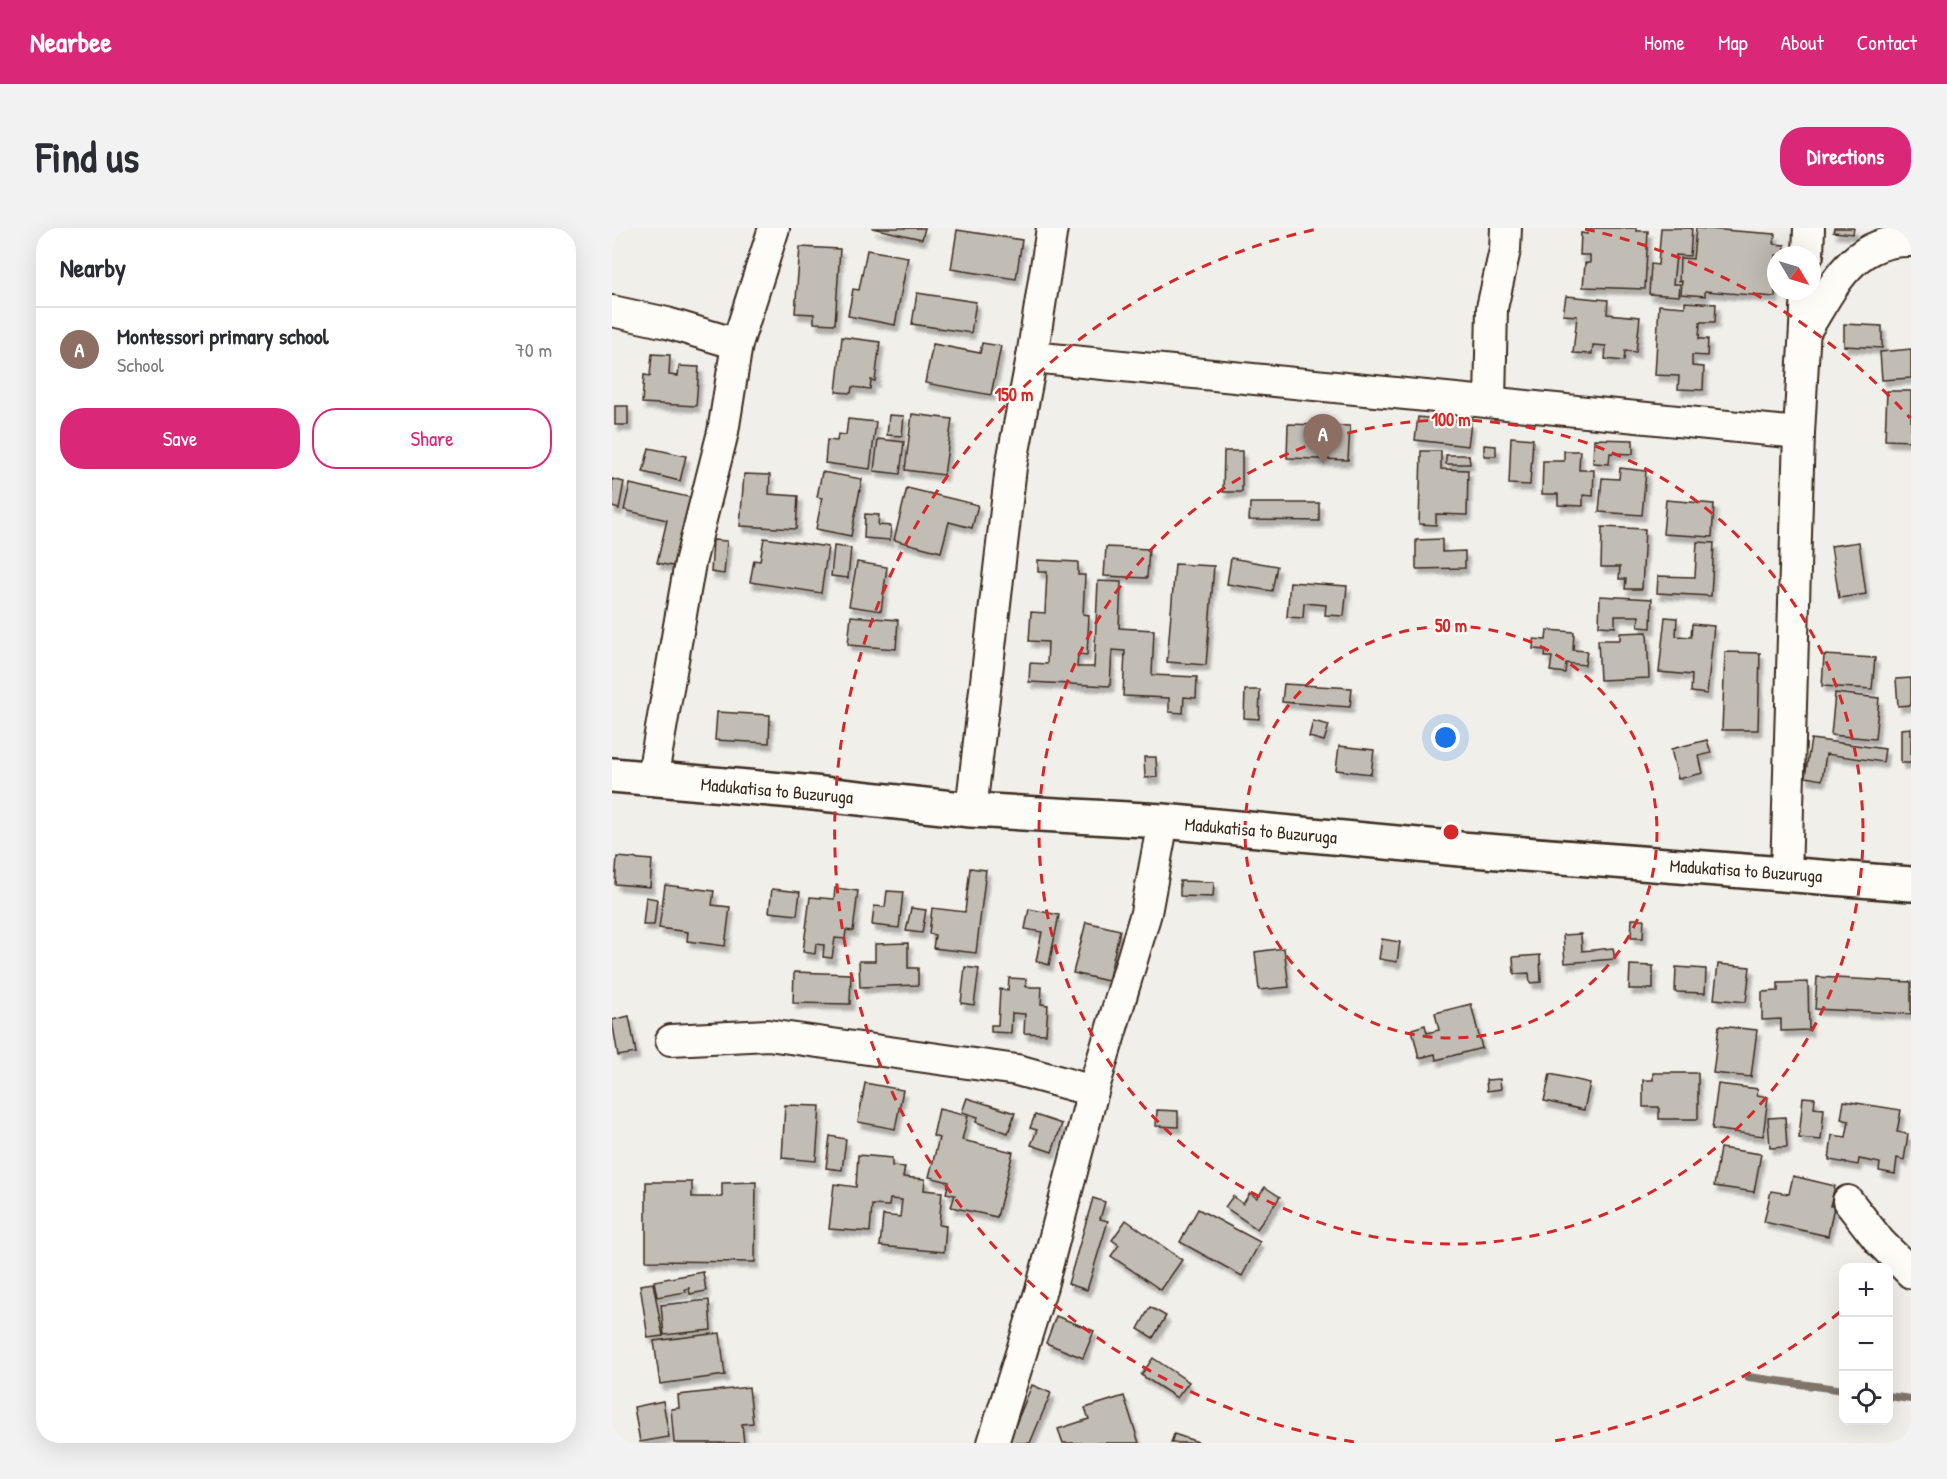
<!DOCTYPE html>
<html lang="en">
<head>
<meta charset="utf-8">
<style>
  body { margin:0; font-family:"Patrick Hand",sans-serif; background:#f2f2f3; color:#2b2b33 }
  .controls { position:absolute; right:18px; bottom:18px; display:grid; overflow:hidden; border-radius:12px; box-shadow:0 6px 24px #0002 }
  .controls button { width:54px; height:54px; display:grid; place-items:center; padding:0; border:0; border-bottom:2px solid #e1e1e2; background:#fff; color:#2b2b33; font:30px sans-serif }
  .compass { position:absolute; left:1155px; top:18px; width:54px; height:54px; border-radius:50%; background:#fff; box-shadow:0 6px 24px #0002; rotate:128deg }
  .you { position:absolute; left:834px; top:510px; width:21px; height:21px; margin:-15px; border:4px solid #fff; border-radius:50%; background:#1a73e8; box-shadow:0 0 0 9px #1a73e833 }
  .badge { display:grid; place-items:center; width:39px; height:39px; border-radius:50%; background:#db2777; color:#fff; font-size:20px; font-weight:700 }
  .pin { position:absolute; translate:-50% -50px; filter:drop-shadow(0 2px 3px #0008) }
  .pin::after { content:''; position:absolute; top:32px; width:21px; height:18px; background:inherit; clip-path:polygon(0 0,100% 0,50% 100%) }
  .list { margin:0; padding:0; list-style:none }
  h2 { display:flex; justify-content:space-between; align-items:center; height:78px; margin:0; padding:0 24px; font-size:26px }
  h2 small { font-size:20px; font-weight:400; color:#7c7c81 }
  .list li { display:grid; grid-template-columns:39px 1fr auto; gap:18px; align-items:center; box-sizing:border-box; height:84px; padding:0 24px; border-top:2px solid #e1e1e2 }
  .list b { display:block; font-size:22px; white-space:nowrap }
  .list p { margin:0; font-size:20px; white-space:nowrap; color:#7c7c81 }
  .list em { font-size:20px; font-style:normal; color:#7c7c81 }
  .actions { display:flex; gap:12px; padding:18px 24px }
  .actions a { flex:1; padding:14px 0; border:2px solid #db2777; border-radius:24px; text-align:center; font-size:21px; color:#db2777 }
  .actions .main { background:#db2777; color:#fff }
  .icon { flex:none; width:33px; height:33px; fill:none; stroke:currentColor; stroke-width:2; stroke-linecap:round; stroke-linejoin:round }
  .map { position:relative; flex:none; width:1299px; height:1215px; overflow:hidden; border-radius:24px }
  header { display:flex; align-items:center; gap:36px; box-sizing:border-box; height:84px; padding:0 30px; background:#db2777; color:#fff }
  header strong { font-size:28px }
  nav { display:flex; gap:33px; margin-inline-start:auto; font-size:21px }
  .intro { display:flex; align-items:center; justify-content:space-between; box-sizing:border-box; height:144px; padding:0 36px }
  h1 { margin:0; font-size:42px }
  .button { padding:15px 27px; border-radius:24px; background:#db2777; color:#fff; font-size:21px; font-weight:700 }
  main { display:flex; gap:36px; padding:0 36px }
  aside { flex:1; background:#fff; border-radius:24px; box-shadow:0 6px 24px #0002 }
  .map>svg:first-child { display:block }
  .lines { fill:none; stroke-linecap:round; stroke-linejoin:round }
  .stream { stroke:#80746b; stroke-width:8 }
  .building { fill:#c1bcb4; stroke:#3b2a1e; stroke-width:1.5; filter:url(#shadow) }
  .street-casing { stroke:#3b2a1e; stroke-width:34 }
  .secondary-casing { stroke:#3b2a1e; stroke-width:38 }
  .street { stroke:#fdfcf7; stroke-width:30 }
  .secondary { stroke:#fdfcf7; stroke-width:33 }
  .ring { fill:none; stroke:#d62828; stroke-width:3; stroke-dasharray:10 8 }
  .labels { text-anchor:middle; stroke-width:4.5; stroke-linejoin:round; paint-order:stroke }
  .street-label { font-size:18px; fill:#3b2a1e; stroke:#fdfcf7 }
  .centre { fill:#d62828; stroke:#fdfcf7; stroke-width:3 }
  .ring-label { font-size:18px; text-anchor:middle; font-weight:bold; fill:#d62828; stroke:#fdfcf7; stroke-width:4.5; stroke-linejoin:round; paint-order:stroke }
</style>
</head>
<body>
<header>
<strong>Nearbee</strong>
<nav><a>Home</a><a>Map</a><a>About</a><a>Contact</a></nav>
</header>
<div class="intro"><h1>Find us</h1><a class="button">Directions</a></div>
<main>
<aside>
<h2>Nearby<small></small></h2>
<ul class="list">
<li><span class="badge" style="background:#8d6e63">A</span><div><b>Montessori primary school</b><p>School</p></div><em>70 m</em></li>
</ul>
<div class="actions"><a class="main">Save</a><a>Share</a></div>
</aside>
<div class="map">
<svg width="1299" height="1215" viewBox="0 0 1299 1215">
  <defs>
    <filter id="shadow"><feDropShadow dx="3.5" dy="6" stdDeviation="1.5" flood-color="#0004"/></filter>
  </defs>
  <rect width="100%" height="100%" fill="#f1efea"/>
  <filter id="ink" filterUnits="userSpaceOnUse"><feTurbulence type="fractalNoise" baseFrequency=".0167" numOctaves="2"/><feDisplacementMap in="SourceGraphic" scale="12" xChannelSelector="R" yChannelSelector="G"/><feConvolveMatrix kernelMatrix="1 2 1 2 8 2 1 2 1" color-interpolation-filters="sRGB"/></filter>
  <g filter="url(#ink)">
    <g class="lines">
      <!-- stream -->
      <g class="stream">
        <polyline points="1136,1149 1232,1162"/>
        <polyline points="1276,1168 1299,1171"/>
      </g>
    </g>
    <!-- building -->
    <g class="building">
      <polygon points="260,0 313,0 310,11"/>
      <polygon points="976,0 1024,0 1024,3 1036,3 1033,61 971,59 973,35 978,35 978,27 968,27 969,5 975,6"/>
      <polygon points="1049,0 1080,0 1078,28 1064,27 1061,56 1068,56 1067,68 1037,66 1039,36 1046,37"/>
      <polygon points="1084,0 1163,6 1162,16 1173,17 1172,27 1164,27 1163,69 1093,63 1093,68 1069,66 1070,53 1067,53 1068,30 1081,31"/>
      <polygon points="1222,0 1242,0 1241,6 1221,4"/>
      <polygon points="345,2 410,12 404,51 339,41"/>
      <polygon points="188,19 228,21 223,96 202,95 202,86 183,85"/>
      <polygon points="255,22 296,29 283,97 236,88 241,61 247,62"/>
      <polygon points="305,65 364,74 359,105 300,96"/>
      <polygon points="954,68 996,72 995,86 1028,89 1024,124 1013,123 1012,133 993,131 994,118 981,117 980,126 961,125 965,88 951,87"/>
      <polygon points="1073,74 1104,76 1103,94 1088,94 1087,111 1096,111 1095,128 1080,127 1080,138 1092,139 1091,162 1066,161 1067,148 1043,147 1047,77 1073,79"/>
      <polygon points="1232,96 1270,98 1270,120 1232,118"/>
      <polygon points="230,109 268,114 263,153 259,152 258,161 240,159 239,165 224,164"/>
      <polygon points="370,115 389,118 379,167 313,155 321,116 368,125"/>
      <polygon points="1299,121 1299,150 1270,152 1268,124"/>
      <polygon points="40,126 58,127 57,147 66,148 67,138 87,139 84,178 30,175 32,147 38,148"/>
      <polygon points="1275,163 1299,163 1299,213 1273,212"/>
      <rect x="3" y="178" width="13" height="19"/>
      <polygon points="300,186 340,191 332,247 293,242"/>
      <polygon points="277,187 292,188 290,208 275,207"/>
      <polygon points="806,189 859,195 856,218 803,212"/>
      <polygon points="236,191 264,194 258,241 213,235 215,212 225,213 226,206 234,207"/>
      <polygon points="676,196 738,198 736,232 675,230"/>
      <polygon points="899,209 921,211 918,257 897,256"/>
      <polygon points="266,211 292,214 288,246 262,243"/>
      <polygon points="982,211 1021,212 1021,226 998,225 997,236 981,235"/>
      <polygon points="872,217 884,218 884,228 872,228"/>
      <polygon points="37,220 74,228 68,253 31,244"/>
      <polygon points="612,223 630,223 630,264 611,264"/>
      <polygon points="809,223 829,223 829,241 856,242 855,287 824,286 824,297 807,296"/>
      <polygon points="952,223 968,223 967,242 982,242 981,268 971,267 971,278 946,277 946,266 930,266 931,233 952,233"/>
      <polygon points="834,227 857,227 858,236 834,236"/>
      <polygon points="1008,240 1034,243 1030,287 987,284 990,250 1007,251"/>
      <polygon points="210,244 250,251 239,308 204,301 210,270 205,269"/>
      <polygon points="132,246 158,247 157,266 186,268 184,301 128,298"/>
      <polygon points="0,251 12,254 7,281 0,279"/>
      <polygon points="18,256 81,270 65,339 45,335 55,292 12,282"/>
      <polygon points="295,260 366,277 360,300 337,294 329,324 282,312"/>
      <polygon points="1054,272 1102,276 1100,309 1051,306"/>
      <polygon points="638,275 707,275 707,293 637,292"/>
      <polygon points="253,286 267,287 266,297 279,298 278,312 252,310"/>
      <polygon points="990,299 1033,301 1030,361 1013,361 1014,351 1007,351 1008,339 989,339"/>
      <polygon points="152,310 216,319 209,365 138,354 142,332 148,333"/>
      <polygon points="830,311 830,324 853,323 853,340 804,341 804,312"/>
      <polygon points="101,312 115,313 112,346 99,344"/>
      <polygon points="1085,314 1102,315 1099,368 1045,365 1046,348 1083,349"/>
      <polygon points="1247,314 1254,366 1227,370 1219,318"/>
      <polygon points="222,318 239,320 236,350 219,348"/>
      <polygon points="494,319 537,321 535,350 492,348"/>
      <polygon points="619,330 665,338 660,363 615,356"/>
      <polygon points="426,332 466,334 466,347 473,347 471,386 477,387 475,427 466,426 465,439 482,439 486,353 509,354 507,400 542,402 540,447 585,449 584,470 572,469 571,485 557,484 557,470 511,468 513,423 500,422 498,458 417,454 418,435 435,436 436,414 417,413 419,384 433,385 435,344 426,344"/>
      <polygon points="245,334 275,339 269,383 237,378"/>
      <polygon points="563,336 602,338 594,437 555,434"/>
      <polygon points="678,354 735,358 732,388 713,387 714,377 692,375 691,390 675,389"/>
      <polygon points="988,368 1040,371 1039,400 1026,399 1027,388 1003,388 1003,399 987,398"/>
      <polygon points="239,388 286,392 284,421 236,417"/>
      <polygon points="1053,389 1065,390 1064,408 1079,409 1080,396 1102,398 1095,466 1079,464 1080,447 1047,444"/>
      <polygon points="935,402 962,404 961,422 975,423 973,437 954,435 953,445 938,443 940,429 933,429 934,422 921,421 922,411 934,412"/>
      <polygon points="1035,404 1037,450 988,452 986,412 1008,412 1008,405"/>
      <polygon points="1113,424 1148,425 1146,502 1110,502"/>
      <polygon points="1212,427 1263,430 1260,461 1210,458"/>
      <polygon points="1299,450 1299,477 1286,478 1284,451"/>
      <polygon points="672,456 740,460 738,479 670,474"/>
      <polygon points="633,462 648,462 647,491 632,490"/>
      <polygon points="1223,465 1267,470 1263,511 1219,507"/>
      <polygon points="105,484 158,487 157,515 103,512"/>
      <polygon points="701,493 717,497 712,513 697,509"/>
      <polygon points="1299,500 1299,535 1289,535 1289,501"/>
      <polygon points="1199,511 1273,521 1271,534 1214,526 1210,552 1193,549"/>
      <polygon points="1095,512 1099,525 1087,528 1091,545 1066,551 1059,521"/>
      <polygon points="727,518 762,522 759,546 724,542"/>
      <polygon points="532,529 544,529 545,549 533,550"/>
      <polygon points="5,629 40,632 38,659 3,656"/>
      <polygon points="358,640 374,642 364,725 321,720 323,707 317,706 320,680 353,684"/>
      <polygon points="568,653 602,654 601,669 568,668"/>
      <polygon points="53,657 102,663 100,677 118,679 113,718 75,713 76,704 47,700"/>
      <polygon points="223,660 246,663 241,703 234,702 233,711 223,710 220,730 211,729 212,717 204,716 203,726 191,724 198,669 222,671"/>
      <polygon points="160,661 188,664 185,687 157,684"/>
      <polygon points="275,663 291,664 287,700 260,697 262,678 273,679"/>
      <polygon points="34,669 45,671 42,697 31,697"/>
      <polygon points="299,680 314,682 310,705 294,703"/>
      <polygon points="417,681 447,687 437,737 424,733 430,704 413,701"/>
      <polygon points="1020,691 1032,691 1031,710 1019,710"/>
      <polygon points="474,694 508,702 496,753 461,745"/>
      <polygon points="969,706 970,723 1001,720 1003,731 953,735 951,707"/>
      <polygon points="770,711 788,714 785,734 767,731"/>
      <polygon points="296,715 296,740 306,740 306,757 248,759 247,733 263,733 263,716"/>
      <polygon points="672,720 677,759 647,762 643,724"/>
      <polygon points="928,727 929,754 918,755 917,745 902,746 901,729"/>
      <polygon points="1106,736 1138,739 1134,774 1102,771"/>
      <polygon points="1018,737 1041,738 1041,761 1017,761"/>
      <polygon points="353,739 367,741 362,777 349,775"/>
      <polygon points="1064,739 1094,741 1093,765 1063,764"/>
      <polygon points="182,744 239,746 238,776 181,775"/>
      <polygon points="1205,749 1299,754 1299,786 1203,781"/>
      <polygon points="397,750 414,751 414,759 430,759 429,776 436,777 434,806 412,805 413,786 400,785 399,805 379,804 379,797 386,797 388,761 396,762"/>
      <polygon points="1196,754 1197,802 1169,803 1169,791 1150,792 1150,764 1166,763 1166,755"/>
      <polygon points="859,776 870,820 824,832 823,826 807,830 800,801 813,797 815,805 827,802 823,785"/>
      <polygon points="17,788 24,825 6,828 0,792"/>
      <polygon points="1107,798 1145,802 1139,849 1101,845"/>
      <polygon points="1041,845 1086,845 1086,891 1047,891 1047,879 1031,879 1031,852 1041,852"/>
      <polygon points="938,846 978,855 972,882 932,873"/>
      <polygon points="888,851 889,861 875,863 874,852"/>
      <polygon points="253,855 291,862 283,901 246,894"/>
      <polygon points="1106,856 1146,861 1145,867 1156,869 1151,908 1100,901"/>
      <polygon points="1191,869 1203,870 1202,880 1212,881 1209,912 1187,910"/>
      <polygon points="355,870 403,885 396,905 364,894 366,889 350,884"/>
      <polygon points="1232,873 1289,882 1285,904 1296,906 1292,932 1285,930 1283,946 1267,943 1268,935 1247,931 1246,937 1217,932 1220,907 1234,909 1237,893 1229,891"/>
      <polygon points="173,877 208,878 204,933 170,930"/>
      <polygon points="327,881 356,888 350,912 401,924 385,989 339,979 343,967 334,965 337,954 317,949 327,910 321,908"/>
      <polygon points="545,882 566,883 566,899 544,898"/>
      <polygon points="423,887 450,896 440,924 419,917 425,902 418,900"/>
      <polygon points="1173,889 1175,919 1158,920 1156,890"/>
      <polygon points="218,908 234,911 230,942 214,940"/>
      <polygon points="1108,920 1149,926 1142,964 1102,958"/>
      <polygon points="246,927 280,930 280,938 293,939 291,949 313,951 312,962 330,964 327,997 334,998 332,1024 268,1018 271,987 288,989 290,972 278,971 277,978 260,977 258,1004 217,1001 222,956 244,959"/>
      <polygon points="1181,948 1223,958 1218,978 1222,978 1216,1008 1152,994 1159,963 1177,966"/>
      <polygon points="34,954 80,954 80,969 110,969 110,955 144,954 143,1034 34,1033"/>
      <polygon points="653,959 668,969 645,1001 613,979 621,968 631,976 638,965 645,970"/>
      <polygon points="481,970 493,974 488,991 496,993 475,1062 456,1056"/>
      <polygon points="586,981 648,1014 630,1048 568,1014"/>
      <polygon points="514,992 570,1032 549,1062 499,1028 507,1017 500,1012"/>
      <polygon points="91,1044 94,1063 78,1066 77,1060 73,1061 74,1064 45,1069 42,1053"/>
      <polygon points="41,1055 51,1108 36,1110 28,1057"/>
      <polygon points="97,1072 99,1102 52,1107 49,1077"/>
      <polygon points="538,1079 554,1088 541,1110 526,1101"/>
      <polygon points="444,1088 482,1103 471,1130 434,1115"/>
      <polygon points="108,1105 113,1147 48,1156 42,1113"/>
      <polygon points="541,1130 577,1154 565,1170 529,1147"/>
      <polygon points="420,1157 439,1165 418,1215 396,1215"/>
      <polygon points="137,1159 141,1195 130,1196 132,1215 62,1215 59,1181 67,1180 66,1167"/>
      <polygon points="512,1168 527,1215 451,1215 446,1201 477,1191 473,1180"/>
      <polygon points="51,1173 57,1209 28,1214 22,1179"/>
      <polygon points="562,1206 589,1215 559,1215"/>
    </g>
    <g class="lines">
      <defs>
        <g id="street">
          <polyline points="1196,27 1197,0"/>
          <polyline points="0,83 55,95 125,116"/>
          <path d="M1194,102C1221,59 1240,11 1299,13"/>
          <polyline points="420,129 1187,205"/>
          <polyline points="878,174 880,80 893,22 894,0"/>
          <polyline points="40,552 78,335 111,204 125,116 162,0"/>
          <polyline points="359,582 399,239 420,129 440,0"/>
          <polyline points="1174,647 1187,205 1195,63"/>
          <polyline points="59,812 156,807 405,842 481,863"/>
          <polyline points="1236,973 1268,1014 1299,1045"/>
          <polyline points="381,1215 430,1058 481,863 534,685 551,593"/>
        </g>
        <polyline id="secondary" points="0,547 192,564 359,582 551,593 848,621 1299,656"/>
      </defs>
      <!-- street casing -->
      <use href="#street" class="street-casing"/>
      <!-- secondary casing -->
      <use href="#secondary" class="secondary-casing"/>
      <!-- street -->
      <use href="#street" class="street"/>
      <!-- secondary -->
      <use href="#secondary" class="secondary"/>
    </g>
  </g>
  <!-- distance rings -->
  <g class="ring">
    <circle cx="839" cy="604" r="206"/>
    <circle cx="839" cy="604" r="412"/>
    <path d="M1228 1084A618 618 0 0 1 936 1214M742 1214A618 618 0 0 1 705 1M973 1A618 618 0 0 1 1298 190"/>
  </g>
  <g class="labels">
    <!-- street labels -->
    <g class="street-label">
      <text transform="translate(165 563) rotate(5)" y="6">Madukatisa to Buzuruga</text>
      <text transform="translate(649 603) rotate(5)" y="6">Madukatisa to Buzuruga</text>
      <text transform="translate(1134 643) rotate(4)" y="6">Madukatisa to Buzuruga</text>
    </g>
  </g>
  <circle cx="839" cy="604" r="9" class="centre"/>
  <g class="ring-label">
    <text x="402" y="173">150 m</text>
    <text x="839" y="198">100 m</text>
    <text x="839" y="404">50 m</text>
  </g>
</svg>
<div class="controls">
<button>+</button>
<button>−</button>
<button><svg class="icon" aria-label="locate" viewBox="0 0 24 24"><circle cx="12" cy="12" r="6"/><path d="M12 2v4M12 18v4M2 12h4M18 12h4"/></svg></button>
</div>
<svg class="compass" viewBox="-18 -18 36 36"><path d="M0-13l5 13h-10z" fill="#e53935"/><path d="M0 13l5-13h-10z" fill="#7c7c81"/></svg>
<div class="you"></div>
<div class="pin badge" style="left:711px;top:236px;background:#8d6e63">A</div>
</div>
</main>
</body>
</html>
